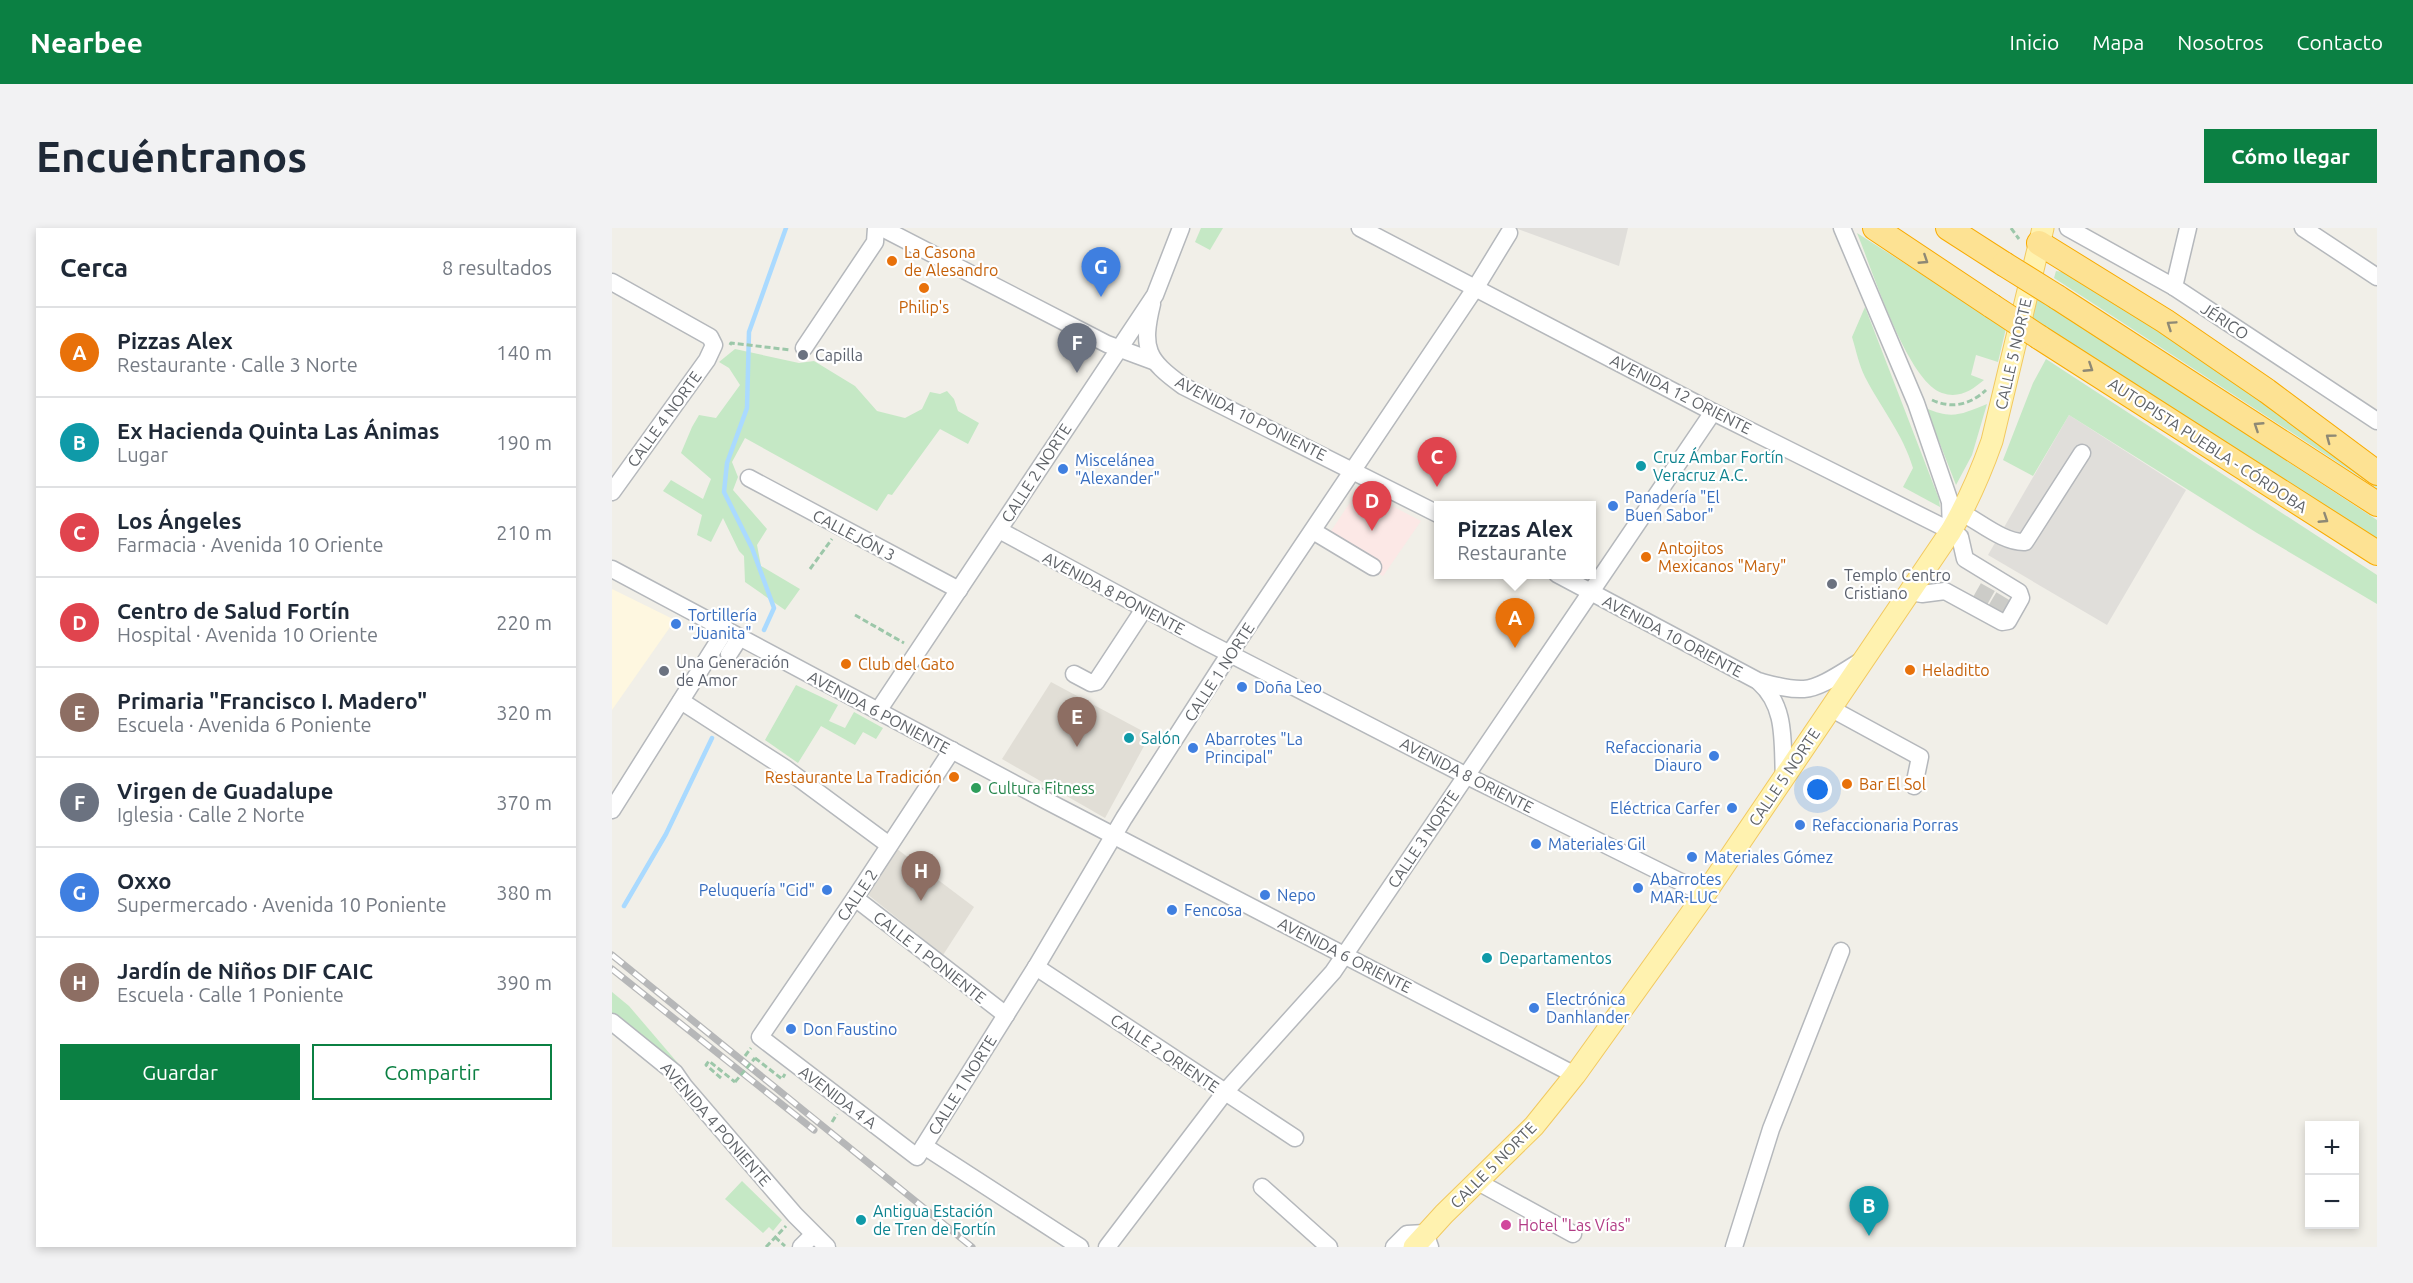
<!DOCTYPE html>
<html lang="es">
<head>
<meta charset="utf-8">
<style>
  body { margin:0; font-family:Ubuntu,sans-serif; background:#f2f2f3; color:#1f2937 }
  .controls { position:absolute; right:18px; bottom:18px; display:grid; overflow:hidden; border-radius:0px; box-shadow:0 3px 9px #0003 }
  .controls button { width:54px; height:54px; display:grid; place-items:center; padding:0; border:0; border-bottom:2px solid #e0e1e3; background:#fff; color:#1f2937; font:30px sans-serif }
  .you { position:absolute; left:1206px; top:562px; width:21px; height:21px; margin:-15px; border:4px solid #fff; border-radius:50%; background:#1a73e8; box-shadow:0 0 0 9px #1a73e833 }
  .badge { display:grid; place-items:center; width:39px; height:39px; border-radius:50%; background:#0b8043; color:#fff; font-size:20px; font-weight:700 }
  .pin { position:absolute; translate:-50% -50px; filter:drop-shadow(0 2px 3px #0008) }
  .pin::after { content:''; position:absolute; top:32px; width:21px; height:18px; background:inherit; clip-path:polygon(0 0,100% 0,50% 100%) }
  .popup { position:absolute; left:822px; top:273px; width:162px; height:78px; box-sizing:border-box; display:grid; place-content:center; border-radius:0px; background:#fff; filter:drop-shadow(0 2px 4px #0005); font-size:20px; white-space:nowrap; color:#747a83 }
  .popup b { font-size:22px; color:#1f2937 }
  .popup::after { content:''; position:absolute; left:50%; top:100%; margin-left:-12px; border:12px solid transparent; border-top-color:#fff }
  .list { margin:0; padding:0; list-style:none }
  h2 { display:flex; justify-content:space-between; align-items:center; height:78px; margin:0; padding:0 24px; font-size:26px }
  h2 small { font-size:20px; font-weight:400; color:#747a83 }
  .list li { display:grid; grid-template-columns:39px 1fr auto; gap:18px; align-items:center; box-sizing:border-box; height:90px; padding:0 24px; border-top:2px solid #e0e1e3 }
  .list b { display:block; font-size:22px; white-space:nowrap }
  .list p { margin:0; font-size:20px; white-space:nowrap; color:#747a83 }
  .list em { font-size:20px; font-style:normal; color:#747a83 }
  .actions { display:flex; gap:12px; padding:18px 24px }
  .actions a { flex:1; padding:14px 0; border:2px solid #0b8043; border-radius:0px; text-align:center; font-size:21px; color:#0b8043 }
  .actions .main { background:#0b8043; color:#fff }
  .map { position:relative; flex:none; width:1765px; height:1019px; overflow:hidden; border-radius:0px }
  header { display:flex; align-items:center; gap:36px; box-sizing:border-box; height:84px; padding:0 30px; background:#0b8043; color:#fff }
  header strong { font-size:28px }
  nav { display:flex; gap:33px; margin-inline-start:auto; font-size:21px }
  .intro { display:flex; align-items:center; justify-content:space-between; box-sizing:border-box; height:144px; padding:0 36px }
  h1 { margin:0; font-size:42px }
  .button { padding:15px 27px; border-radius:0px; background:#0b8043; color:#fff; font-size:21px; font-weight:700 }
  main { display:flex; gap:36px; padding:0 36px }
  aside { flex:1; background:#fff; border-radius:0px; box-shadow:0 3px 9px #0003 }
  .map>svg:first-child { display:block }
  .commercial { fill:#fef7e0 }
  .industrial { fill:#e0deda }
  .education { fill:#e1ded6 }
  .medical { fill:#fce8e6 }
  .green { fill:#c5e8c5 }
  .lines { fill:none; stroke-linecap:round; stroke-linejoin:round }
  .stream { stroke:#aadaff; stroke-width:4.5 }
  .minor-tunnel { stroke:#ccccc8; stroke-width:16; stroke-dasharray:16 8; stroke-linecap:butt }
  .minor-casing { stroke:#b5b8bc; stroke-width:19 }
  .major-casing { stroke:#f2c960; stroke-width:23 }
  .highway-casing { stroke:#f9ab00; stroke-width:26 }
  .path { stroke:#9cc7a9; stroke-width:3; stroke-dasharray:6 3; stroke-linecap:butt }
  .minor { stroke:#fff; stroke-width:16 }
  .major { stroke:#fff2af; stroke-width:21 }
  .highway { stroke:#fde293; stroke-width:24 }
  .rail-casing { stroke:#b6b7b8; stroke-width:7 }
  .rail { stroke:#fff; stroke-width:4.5; stroke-dasharray:14; stroke-linecap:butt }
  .highway-bridge-casing { stroke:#f9ab00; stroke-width:26; stroke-linecap:butt }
  .path-bridge { stroke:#9cc7a9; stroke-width:3; stroke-dasharray:6 3; stroke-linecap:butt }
  .highway-bridge { stroke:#fde293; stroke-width:24 }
  .oneway { stroke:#8e8975 }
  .food-dot { fill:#e8710a; stroke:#fff; stroke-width:2 }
  .worship-dot { fill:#6b7280; stroke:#fff; stroke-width:2 }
  .culture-dot { fill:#0f9aa8; stroke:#fff; stroke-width:2 }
  .shop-dot { fill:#3f7fe0; stroke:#fff; stroke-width:2 }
  .leisure-dot { fill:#2e9e5b; stroke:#fff; stroke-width:2 }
  .hotel-dot { fill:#d1479c; stroke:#fff; stroke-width:2 }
  .labels { text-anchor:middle; stroke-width:4.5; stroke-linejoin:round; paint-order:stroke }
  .food-label { font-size:16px; fill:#c56008; stroke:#fff; text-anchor:start }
  .street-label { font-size:16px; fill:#5f6368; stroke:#fff }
  .worship-label { font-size:16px; fill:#5b616d; stroke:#fff; text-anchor:start }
  .culture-label { font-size:16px; fill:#0d838f; stroke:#fff; text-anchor:start }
  .shop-label { font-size:16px; fill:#366cbe; stroke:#fff; text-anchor:start }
  .leisure-label { font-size:16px; fill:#27864d; stroke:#fff; text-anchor:start }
  .hotel-label { font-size:16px; fill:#b23c85; stroke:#fff; text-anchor:start }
</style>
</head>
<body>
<header>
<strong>Nearbee</strong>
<nav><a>Inicio</a><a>Mapa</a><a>Nosotros</a><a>Contacto</a></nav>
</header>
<div class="intro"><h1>Encuéntranos</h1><a class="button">Cómo llegar</a></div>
<main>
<aside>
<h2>Cerca<small>8 resultados</small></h2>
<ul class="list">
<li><span class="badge" style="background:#e8710a">A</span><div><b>Pizzas Alex</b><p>Restaurante · Calle 3 Norte</p></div><em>140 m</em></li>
<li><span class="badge" style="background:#0f9aa8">B</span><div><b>Ex Hacienda Quinta Las Ánimas</b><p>Lugar</p></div><em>190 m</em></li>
<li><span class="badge" style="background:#e0444e">C</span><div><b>Los Ángeles</b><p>Farmacia · Avenida 10 Oriente</p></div><em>210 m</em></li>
<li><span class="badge" style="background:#e0444e">D</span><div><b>Centro de Salud Fortín</b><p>Hospital · Avenida 10 Oriente</p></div><em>220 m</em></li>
<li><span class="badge" style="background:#8d6e63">E</span><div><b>Primaria &quot;Francisco I. Madero&quot;</b><p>Escuela · Avenida 6 Poniente</p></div><em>320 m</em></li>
<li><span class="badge" style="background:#6b7280">F</span><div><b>Virgen de Guadalupe</b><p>Iglesia · Calle 2 Norte</p></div><em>370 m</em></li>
<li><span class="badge" style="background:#3f7fe0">G</span><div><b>Oxxo</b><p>Supermercado · Avenida 10 Poniente</p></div><em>380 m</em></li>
<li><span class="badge" style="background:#8d6e63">H</span><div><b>Jardín de Niños DIF CAIC</b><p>Escuela · Calle 1 Poniente</p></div><em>390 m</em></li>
</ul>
<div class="actions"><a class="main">Guardar</a><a>Compartir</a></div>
</aside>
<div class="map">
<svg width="1765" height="1019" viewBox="0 0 1765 1019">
  <rect width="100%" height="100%" fill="#f1efe8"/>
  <!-- commercial -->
  <polygon class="commercial" points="0,361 63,392 0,482"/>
  <!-- industrial -->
  <g class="industrial">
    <polygon points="903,0 1016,0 1007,38"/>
    <polygon points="1457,187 1574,262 1495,397 1376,327"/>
  </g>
  <!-- education -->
  <g class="education">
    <polygon points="439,454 538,507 493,590 390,531"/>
    <polygon points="285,621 362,679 331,727 254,665"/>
  </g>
  <!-- medical -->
  <polygon class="medical" points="747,261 809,293 771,348 709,318"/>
  <!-- green -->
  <g class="green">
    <polygon points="589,0 611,0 598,22 583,14"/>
    <path d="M1245,5L1394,100L1386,134L1364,127L1359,147L1372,152C1360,162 1347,171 1330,165C1295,153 1260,41 1245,5Z"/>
    <polygon points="1444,43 1458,45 1643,165 1765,253 1765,260 1442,50"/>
    <polygon points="1423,68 1765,292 1765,313 1417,89"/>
    <path d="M1253,79L1327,271L1328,279L1291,259L1301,240C1291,206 1269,180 1253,149C1247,137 1244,122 1240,109Z"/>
    <polygon points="123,121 187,135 202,133 243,158 265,183 293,190 310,181 318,164 328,166 335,163 342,171 346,183 367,195 356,216 328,201 280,267 276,266 265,283 133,210 120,234 126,249 121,262 155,301 145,317 149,338 188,361 173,382 133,354 132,328 127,323 111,290 99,314 85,307 90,287 51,263 59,252 91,271 99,251 69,225 80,199 87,187 104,190 128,157 117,140 107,134"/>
    <polygon points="1434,131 1765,347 1765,376 1645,305 1457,187 1421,248 1391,232 1421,155"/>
    <path d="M1375,176L1360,227L1344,257L1314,180C1340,192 1350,186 1375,176Z"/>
    <polygon points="184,457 226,477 217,493 233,500 242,484 271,500 264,511 251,504 243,517 209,498 186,535 153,512"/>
    <polygon points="0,764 17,778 70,840 0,787"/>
    <polygon points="130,953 170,992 161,1003 157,999 151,1005 113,971"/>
  </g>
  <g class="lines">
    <!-- stream -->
    <g class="stream">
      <polyline points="152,402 162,380 140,320 112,264 115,235 135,180 137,104 174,0"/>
      <polyline points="12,678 54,606 100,510"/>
    </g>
    <!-- minor-tunnel -->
    <g class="minor-tunnel">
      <polyline points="1368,373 1377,357"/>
      <polyline points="1383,382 1392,367"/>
    </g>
    <defs>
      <g id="minor">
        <polyline points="270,0 495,116 541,133"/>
        <polyline points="748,0 1101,184 1339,303 1348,309 1353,331 1407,364 1409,370 1396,393 1390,394 1333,363 1310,366 1298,364"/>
        <polyline points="1230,0 1304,175 1338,274 1339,303"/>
        <polyline points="1456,0 1562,59 1765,193"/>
        <polyline points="1691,0 1765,49"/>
        <polyline points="0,54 98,109 102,117 95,132 0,264"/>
        <polyline points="1562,59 1576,0"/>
        <path d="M540,76C529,121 535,132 571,158L826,286"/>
        <polyline points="192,120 263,14 264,0"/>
        <polyline points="137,250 347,362"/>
        <path d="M1350,285C1368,294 1392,315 1413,314L1470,225"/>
        <polyline points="387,302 587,410 853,547 1093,666"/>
        <polyline points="701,303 761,339"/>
        <polyline points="0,341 435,573 963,847"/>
        <path d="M945,346L1146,453C1161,457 1177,462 1192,461C1210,460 1236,440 1251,432"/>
        <polyline points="117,426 128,409"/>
        <polyline points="462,446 479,455 484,454 532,381"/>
        <path d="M1147,454C1175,479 1170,515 1172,550"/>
        <polyline points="69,473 173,540 277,617"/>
        <polyline points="1218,480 1308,529 1302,558"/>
        <polyline points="266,483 543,67 569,0"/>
        <polyline points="340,522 243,670 148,809 305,929 424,739 512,590 618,425 864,59 897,5"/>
        <polyline points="0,582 114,401"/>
        <polyline points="243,670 394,787"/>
        <polyline points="424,739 683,910"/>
        <polyline points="0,794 63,845 72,858 183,987 215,1019"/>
        <polyline points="312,918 468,1019"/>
        <polyline points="866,954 961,1006"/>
        <polyline points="650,959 717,1019"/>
        <polyline points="189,1019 201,1007"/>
        <polyline points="495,1019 613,864 721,744 1101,184"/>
        <polyline points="782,1019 795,1006 813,1005 818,1019"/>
        <polyline points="1122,1019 1159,901 1229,723"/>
      </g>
      <path id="major" d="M802,1019L832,986L922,898L963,847L1093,666L1339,303C1356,274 1369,244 1380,213L1431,0"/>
      <g id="highway">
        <polyline points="1263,0 1380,78"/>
        <polyline points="1336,0 1392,36"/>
        <polyline points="1427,15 1553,93 1655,163 1765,245"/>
        <polyline points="1445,69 1765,276"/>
        <polyline points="1427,109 1765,325"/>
      </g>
    </defs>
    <!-- minor casing -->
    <use href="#minor" class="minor-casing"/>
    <!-- major casing -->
    <use href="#major" class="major-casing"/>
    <!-- highway casing -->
    <use href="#highway" class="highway-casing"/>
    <!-- path -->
    <g class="path">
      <polyline points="1399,0 1407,11"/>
      <polyline points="118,117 119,115 179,122"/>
      <path d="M1320,172C1340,181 1358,177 1374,162"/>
      <polyline points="198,341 220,311"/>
      <polyline points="243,387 292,415"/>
      <polyline points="133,828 139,820"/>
      <polyline points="143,830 170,851 173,846"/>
      <polyline points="109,850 94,837 97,833 123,854"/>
      <polyline points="220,894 225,886"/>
      <polyline points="163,1009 173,1018"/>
      <polyline points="154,1019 174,998"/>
    </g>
    <!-- minor -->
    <use href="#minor" class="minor"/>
    <!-- major -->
    <use href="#major" class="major"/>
    <!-- highway -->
    <use href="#highway" class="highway"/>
    <defs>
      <g id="rail">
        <polyline points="0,727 360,1019"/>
        <polyline points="0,741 202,902"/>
      </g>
    </defs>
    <!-- rail casing -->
    <use href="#rail" class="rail-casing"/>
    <!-- rail -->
    <use href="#rail" class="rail"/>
    <defs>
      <g id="highway-bridge">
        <polyline points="1392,36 1445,69"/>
        <polyline points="1380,78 1427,109"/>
      </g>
    </defs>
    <!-- highway-bridge casing -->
    <use href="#highway-bridge" class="highway-bridge-casing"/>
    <!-- path-bridge -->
    <polyline class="path-bridge" points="123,854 143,830"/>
    <!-- highway-bridge -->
    <use href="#highway-bridge" class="highway-bridge"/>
  </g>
  <!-- one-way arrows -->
  <defs><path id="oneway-chevron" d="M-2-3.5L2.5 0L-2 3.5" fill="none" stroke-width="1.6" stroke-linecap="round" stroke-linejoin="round" transform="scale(1.5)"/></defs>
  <g class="oneway">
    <use href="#oneway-chevron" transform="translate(1312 32) rotate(33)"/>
    <use href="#oneway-chevron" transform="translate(1559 97) rotate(-146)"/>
    <use href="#oneway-chevron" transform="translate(1477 140) rotate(33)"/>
    <use href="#oneway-chevron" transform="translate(1646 198) rotate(-147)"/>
    <use href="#oneway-chevron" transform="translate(1718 210) rotate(-143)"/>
    <use href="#oneway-chevron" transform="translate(1712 291) rotate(33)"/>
  </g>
  <!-- markers -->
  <g class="food-dot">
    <circle cx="280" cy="33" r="6"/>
    <circle cx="312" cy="60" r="6"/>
    <circle cx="1034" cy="329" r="6"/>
    <circle cx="234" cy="436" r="6"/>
    <circle cx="1298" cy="442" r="6"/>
    <circle cx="342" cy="549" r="6"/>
    <circle cx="1235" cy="556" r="6"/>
  </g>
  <g class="worship-dot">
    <circle cx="191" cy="127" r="6"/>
    <circle cx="1220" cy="356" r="6"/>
    <circle cx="52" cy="443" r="6"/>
  </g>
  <g class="culture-dot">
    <circle cx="1029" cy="238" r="6"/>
    <circle cx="517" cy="510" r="6"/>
    <circle cx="875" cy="730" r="6"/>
    <circle cx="249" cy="992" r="6"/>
  </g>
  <g class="shop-dot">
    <circle cx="451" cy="241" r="6"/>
    <circle cx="1001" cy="278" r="6"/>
    <circle cx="64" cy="396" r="6"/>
    <circle cx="630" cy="459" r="6"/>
    <circle cx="581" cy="520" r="6"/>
    <circle cx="1102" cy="528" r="6"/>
    <circle cx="1120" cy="580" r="6"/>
    <circle cx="1188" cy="597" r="6"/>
    <circle cx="924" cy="616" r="6"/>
    <circle cx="1080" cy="629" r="6"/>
    <circle cx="1026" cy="660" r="6"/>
    <circle cx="215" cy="662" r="6"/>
    <circle cx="653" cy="667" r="6"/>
    <circle cx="560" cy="682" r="6"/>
    <circle cx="922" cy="780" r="6"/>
    <circle cx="179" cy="801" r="6"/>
  </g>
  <circle class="leisure-dot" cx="364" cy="560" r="6"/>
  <circle class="hotel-dot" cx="894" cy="997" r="6"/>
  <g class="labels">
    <!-- food labels -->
    <g class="food-label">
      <text x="292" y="30">La Casona<tspan x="292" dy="18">de Alesandro</tspan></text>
      <text x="312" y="85" text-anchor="middle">Philip's</text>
      <text x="1046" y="326">Antojitos<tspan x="1046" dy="18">Mexicanos "Mary"</tspan></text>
      <text x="246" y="442">Club del Gato</text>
      <text x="1310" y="448">Heladitto</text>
      <text x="330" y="555" text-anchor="end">Restaurante La Tradición</text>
      <text x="1247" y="562">Bar El Sol</text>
    </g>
    <!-- street labels -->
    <g class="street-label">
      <text transform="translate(1613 93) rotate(33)" y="6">JÉRICO</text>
      <text transform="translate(1401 126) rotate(-77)" y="6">CALLE 5 NORTE</text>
      <text transform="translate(1069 166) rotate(27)" y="6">AVENIDA 12 ORIENTE</text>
      <text transform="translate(639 190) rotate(27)" y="6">AVENIDA 10 PONIENTE</text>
      <text transform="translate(52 191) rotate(-54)" y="6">CALLE 4 NORTE</text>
      <text transform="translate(1596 217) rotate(33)" y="6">AUTOPISTA PUEBLA - CÓRDOBA</text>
      <text transform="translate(424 245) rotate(-57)" y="6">CALLE 2 NORTE</text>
      <text transform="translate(242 307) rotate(28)" y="6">CALLEJÓN 3</text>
      <text transform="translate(502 365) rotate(28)" y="6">AVENIDA 8 PONIENTE</text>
      <text transform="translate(1061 408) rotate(28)" y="6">AVENIDA 10 ORIENTE</text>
      <text transform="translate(607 444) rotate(-57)" y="6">CALLE 1 NORTE</text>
      <text transform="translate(267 484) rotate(28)" y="6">AVENIDA 6 PONIENTE</text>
      <text transform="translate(855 547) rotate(27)" y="6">AVENIDA 8 ORIENTE</text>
      <text transform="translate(1172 549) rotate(-56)" y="6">CALLE 5 NORTE</text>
      <text transform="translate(811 611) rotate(-56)" y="6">CALLE 3 NORTE</text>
      <text transform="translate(245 667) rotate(-56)" y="6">CALLE 2</text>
      <text transform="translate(733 727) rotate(27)" y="6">AVENIDA 6 ORIENTE</text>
      <text transform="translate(318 729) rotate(38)" y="6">CALLE 1 PONIENTE</text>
      <text transform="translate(553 825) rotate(34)" y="6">CALLE 2 ORIENTE</text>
      <text transform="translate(350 857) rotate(-58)" y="6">CALLE 1 NORTE</text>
      <text transform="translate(226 869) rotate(37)" y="6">AVENIDA 4 A</text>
      <text transform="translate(104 896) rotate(49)" y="6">AVENIDA 4 PONIENTE</text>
      <text transform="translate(881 937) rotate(-45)" y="6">CALLE 5 NORTE</text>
    </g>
    <!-- worship labels -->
    <g class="worship-label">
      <text x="203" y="133">Capilla</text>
      <text x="1232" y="353">Templo Centro<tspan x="1232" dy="18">Cristiano</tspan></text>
      <text x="64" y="440">Una Generación<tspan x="64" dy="18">de Amor</tspan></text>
    </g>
    <!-- culture labels -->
    <g class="culture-label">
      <text x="1041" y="235">Cruz Ámbar Fortín<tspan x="1041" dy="18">Veracruz A.C.</tspan></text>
      <text x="529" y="516">Salón</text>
      <text x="887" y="736">Departamentos</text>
      <text x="261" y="989">Antigua Estación<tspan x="261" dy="18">de Tren de Fortín</tspan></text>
    </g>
    <!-- shop labels -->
    <g class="shop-label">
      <text x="463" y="238">Miscelánea<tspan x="463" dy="18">"Alexander"</tspan></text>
      <text x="1013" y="275">Panadería "El<tspan x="1013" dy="18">Buen Sabor"</tspan></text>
      <text x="76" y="393">Tortillería<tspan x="76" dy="18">"Juanita"</tspan></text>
      <text x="642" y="465">Doña Leo</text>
      <text x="593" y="517">Abarrotes "La<tspan x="593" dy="18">Principal"</tspan></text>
      <text x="1090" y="525" text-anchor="end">Refaccionaria<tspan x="1090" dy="18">Diauro</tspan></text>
      <text x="1108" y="586" text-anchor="end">Eléctrica Carfer</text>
      <text x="1200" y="603">Refaccionaria Porras</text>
      <text x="936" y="622">Materiales Gil</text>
      <text x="1092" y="635">Materiales Gómez</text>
      <text x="1038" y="657">Abarrotes<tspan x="1038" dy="18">MAR-LUC</tspan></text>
      <text x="203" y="668" text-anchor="end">Peluquería "Cid"</text>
      <text x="665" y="673">Nepo</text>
      <text x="572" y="688">Fencosa</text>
      <text x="934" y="777">Electrónica<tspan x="934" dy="18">Danhlander</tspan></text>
      <text x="191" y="807">Don Faustino</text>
    </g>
    <!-- leisure labels -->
    <g class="leisure-label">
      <text x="376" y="566">Cultura Fitness</text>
    </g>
    <!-- hotel labels -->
    <g class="hotel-label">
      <text x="906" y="1003">Hotel "Las Vías"</text>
    </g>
  </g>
</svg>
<div class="controls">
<button>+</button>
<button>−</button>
</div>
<div class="you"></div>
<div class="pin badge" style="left:903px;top:420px;background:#e8710a">A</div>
<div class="popup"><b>Pizzas Alex</b>Restaurante</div>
<div class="pin badge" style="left:1257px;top:1008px;background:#0f9aa8">B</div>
<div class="pin badge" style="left:825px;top:259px;background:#e0444e">C</div>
<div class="pin badge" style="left:760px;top:303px;background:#e0444e">D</div>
<div class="pin badge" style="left:465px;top:519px;background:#8d6e63">E</div>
<div class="pin badge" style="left:465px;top:145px;background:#6b7280">F</div>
<div class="pin badge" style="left:489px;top:69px;background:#3f7fe0">G</div>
<div class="pin badge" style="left:309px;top:673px;background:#8d6e63">H</div>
</div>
</main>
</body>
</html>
